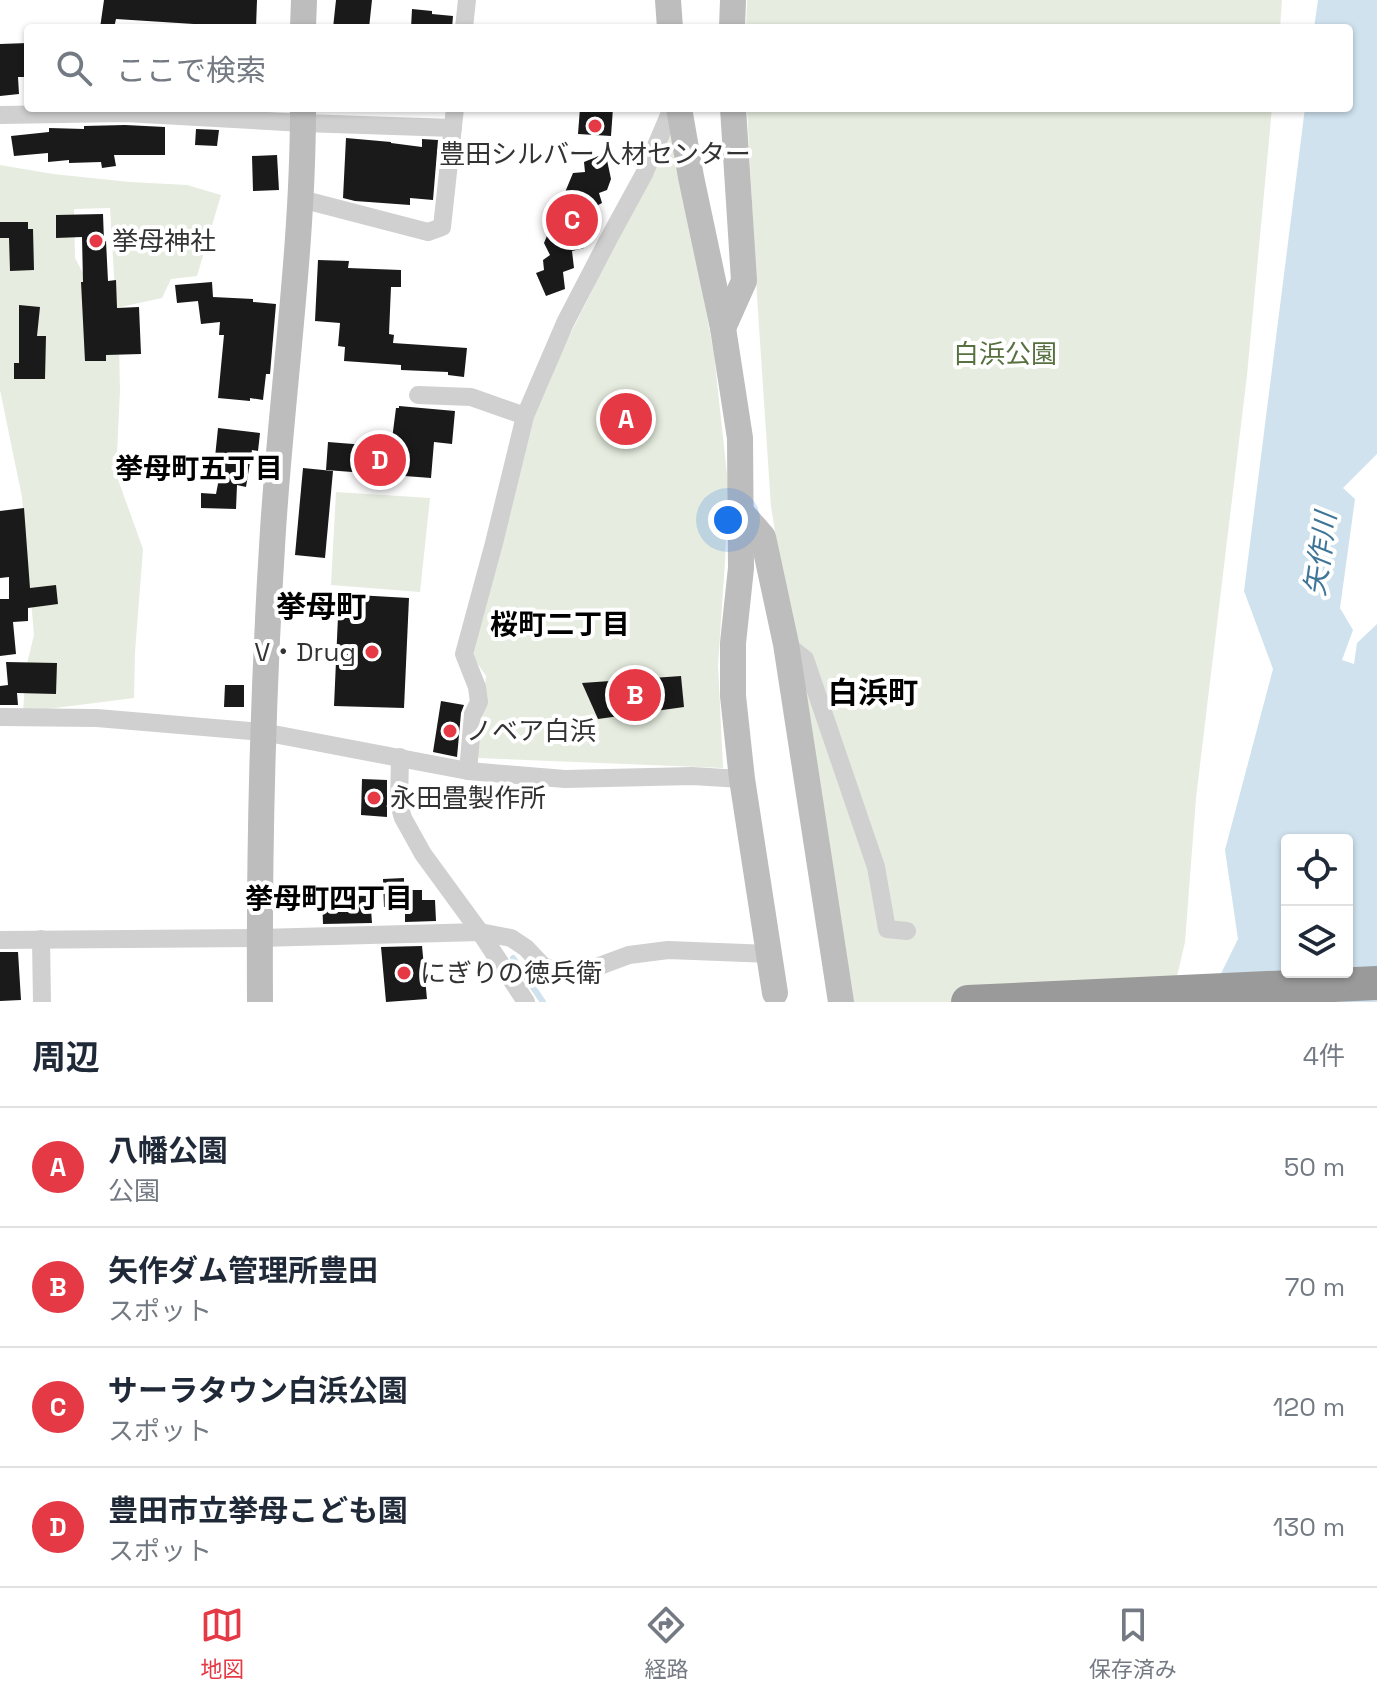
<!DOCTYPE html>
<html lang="ja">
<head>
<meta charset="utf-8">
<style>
  body { margin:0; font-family:"Space Grotesk","Noto Sans JP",sans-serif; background:#f2f2f3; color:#1f2937 }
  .controls { position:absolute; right:24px; bottom:24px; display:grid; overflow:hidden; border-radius:8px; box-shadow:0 2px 6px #0004 }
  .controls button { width:72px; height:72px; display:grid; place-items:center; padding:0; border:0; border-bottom:2px solid #e0e1e3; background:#fff; color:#1f2937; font:40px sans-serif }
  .you { position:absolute; left:728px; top:520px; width:28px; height:28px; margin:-20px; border:6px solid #fff; border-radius:50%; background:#1a73e8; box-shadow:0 0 0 12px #1a73e833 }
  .badge { display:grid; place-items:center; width:52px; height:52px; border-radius:50%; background:#e63946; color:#fff; font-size:26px; font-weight:700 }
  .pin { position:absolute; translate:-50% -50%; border:4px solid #fff; box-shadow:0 2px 8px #0006 }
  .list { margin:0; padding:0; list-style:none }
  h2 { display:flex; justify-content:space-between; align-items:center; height:104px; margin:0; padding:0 32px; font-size:34px }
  h2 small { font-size:26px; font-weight:400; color:#747a83 }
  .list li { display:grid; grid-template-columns:52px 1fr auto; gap:24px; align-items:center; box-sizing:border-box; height:120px; padding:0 32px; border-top:2px solid #e0e1e3 }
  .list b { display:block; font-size:30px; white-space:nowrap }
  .list p { margin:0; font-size:26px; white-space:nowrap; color:#747a83 }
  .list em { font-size:26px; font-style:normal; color:#747a83 }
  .icon { flex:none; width:44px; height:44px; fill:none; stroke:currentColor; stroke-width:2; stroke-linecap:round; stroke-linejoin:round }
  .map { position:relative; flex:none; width:1377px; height:1002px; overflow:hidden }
  .search { position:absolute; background:#fff; box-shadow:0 2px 6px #0004; left:24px; right:24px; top:24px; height:88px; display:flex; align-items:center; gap:20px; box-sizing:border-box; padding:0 28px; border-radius:8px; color:#747a83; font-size:30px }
  .sheet { height:584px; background:#fff }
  nav { display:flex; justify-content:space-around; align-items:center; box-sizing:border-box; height:112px; border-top:2px solid #e0e1e3; background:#fff; font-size:22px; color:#747a83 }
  nav a { display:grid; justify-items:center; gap:4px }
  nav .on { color:#e63946 }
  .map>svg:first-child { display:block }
  .green { fill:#e6ecdf }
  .water { fill:#cfe2ee; fill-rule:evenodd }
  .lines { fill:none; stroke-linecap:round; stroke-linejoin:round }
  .stream { stroke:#cfe2ee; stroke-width:6 }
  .building { fill:#1a1a1a }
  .street { stroke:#d0d0d0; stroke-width:18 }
  .secondary { stroke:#bdbdbd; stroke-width:26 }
  .highway { stroke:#9a9a9a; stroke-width:34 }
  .poi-dot { fill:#e63946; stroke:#fff; stroke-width:3 }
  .labels { text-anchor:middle; stroke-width:8; stroke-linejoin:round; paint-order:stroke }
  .poi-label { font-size:26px; fill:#333; stroke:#fff; text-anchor:start }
  .park-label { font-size:26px; fill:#56703f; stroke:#fff }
  .neighbourhood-label { font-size:28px; font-weight:bold; fill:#000; stroke:#fff }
  .water-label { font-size:28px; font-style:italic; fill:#3f7597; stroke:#fff }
  .quarter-label { font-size:30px; font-weight:bold; fill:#000; stroke:#fff }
</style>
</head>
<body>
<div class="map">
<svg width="1377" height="1002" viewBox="0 0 1377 1002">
  <rect width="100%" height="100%" fill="#fff"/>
  <!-- green -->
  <g class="green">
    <polygon points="747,0 1282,0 1280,28 746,28"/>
    <polygon points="747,108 1272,108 1247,375 1196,798 1185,942 1171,1002 854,1002 771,507 757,296"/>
    <polygon points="669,126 674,141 714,354 728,484 725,562 718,665 723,768 477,758 486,676 471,654 494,543 542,390 591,293 644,174"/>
    <polygon points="0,165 53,174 130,182 187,185 221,195 197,276 171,279 162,298 116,308 110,208 74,209 75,258 119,342 120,391 116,474 143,549 135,652 134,698 23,712 26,668 34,635 22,497 0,390"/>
    <polygon points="336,492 430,498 420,592 331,585"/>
  </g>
  <!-- water -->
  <path class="water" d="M1318,0H1377V454L1343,488L1355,499L1340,608L1353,630L1342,660L1354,664L1357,643L1377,624V1002H1207L1238,939L1225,850L1273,669L1244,591L1305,108H1349V28H1314ZM1287,840H1347V972H1287Z"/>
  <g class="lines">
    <!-- stream -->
    <polyline class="stream" points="513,958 543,1002"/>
  </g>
  <!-- building -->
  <g class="building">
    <polygon points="104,0 257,0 256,28 116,19 114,28 100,28"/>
    <polygon points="336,0 372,0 369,28 333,28"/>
    <polygon points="412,9 432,11 432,14 453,16 452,28 411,28"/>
    <polygon points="28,43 28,77 18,77 19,94 0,96 0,44"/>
    <polygon points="580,108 613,108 611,136 578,134"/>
    <polygon points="125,125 165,127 165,155 114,155 116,166 102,168 101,162 69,163 69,160 48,162 48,153 14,156 11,136 49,132 49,128 84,129 84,126"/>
    <polygon points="196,129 219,130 217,146 195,145"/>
    <polygon points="346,138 391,142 391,143 422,147 422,139 438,140 433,200 410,198 410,205 355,201 343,198"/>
    <polygon points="277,155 279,190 253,191 252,156"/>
    <polygon points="601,155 607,160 611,179 607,190 599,193 602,203 589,210 592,227 582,229 584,248 572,251 574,268 563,272 565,289 546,296 536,273 544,270 543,260 550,255 544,243 573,173 585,172 584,162"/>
    <polygon points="103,214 104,241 106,241 108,281 116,280 117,308 139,307 141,354 106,355 106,361 85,361 81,282 83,282 82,237 56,238 56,215"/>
    <polygon points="0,222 28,222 28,229 33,229 34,270 10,271 9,238 0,238"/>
    <polygon points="318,260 349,261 348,268 401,270 401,287 391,287 389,334 394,335 393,343 467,348 464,377 448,375 448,372 401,370 401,365 344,361 345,347 338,346 340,323 315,321"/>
    <polygon points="212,282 213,297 253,299 253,302 276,304 270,374 266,374 263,400 250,398 250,401 218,398 224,335 219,335 220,322 201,324 198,301 177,303 175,285"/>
    <polygon points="19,305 40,307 37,336 46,336 45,379 14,379 14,363 19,363"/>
    <polygon points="399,406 455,411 452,444 434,442 431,478 326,470 328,442 391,447 396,408 399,408"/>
    <rect x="608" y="408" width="18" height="20"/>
    <polygon points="218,428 260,433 258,451 252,450 246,487 237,485 236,509 201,508 201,493 216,494 221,468 214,467"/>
    <polygon points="303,468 333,471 325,558 295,555"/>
    <polygon points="24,508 30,588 56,585 58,604 28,608 28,621 13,622 16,654 0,656 0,599 9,599 9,577 0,578 0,511"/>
    <polygon points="339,594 409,598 404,708 334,706"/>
    <polygon points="6,662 57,663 56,694 17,693 18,705 0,705 0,686 8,685"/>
    <polygon points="681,676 684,707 598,719 582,683"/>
    <polygon points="225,685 244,685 244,707 224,707"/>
    <polygon points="441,701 464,705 461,713 457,757 433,752"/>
    <polygon points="362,779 387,780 387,817 361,815"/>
    <polygon points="404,878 404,890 422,890 422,900 435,900 436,921 405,922 405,906 384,907 383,879"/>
    <polygon points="322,895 370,896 372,923 323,924"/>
    <polygon points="422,946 427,999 386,1002 381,947"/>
    <polygon points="0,952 18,952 21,1000 0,1001"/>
  </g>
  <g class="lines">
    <!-- street -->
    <g class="street">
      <polyline points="464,28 467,0"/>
      <polyline points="0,115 125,113 303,123 453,128"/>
      <polyline points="301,199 428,232 442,227 455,108"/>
      <polyline points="418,395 471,397 525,416"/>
      <polyline points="786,644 805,659 876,867 887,929 907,931"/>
      <polyline points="0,717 97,718 263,732 468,771 565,779 692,776 742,779"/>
      <polyline points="400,757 399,804 403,818 423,854 480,932 526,1002"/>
      <polyline points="468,771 473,714 479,702 477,687 464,654 494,543 525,416 565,323 608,240 644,174 672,108"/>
      <polyline points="41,939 42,1002"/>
      <polyline points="0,940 260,938 480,932 511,938 526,948 543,966 561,973 583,972 629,955 668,950 770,954"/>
    </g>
    <!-- secondary -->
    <g class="secondary">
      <polyline points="668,0 670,28"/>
      <polyline points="303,28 304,0"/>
      <polyline points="732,28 733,0"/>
      <polyline points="679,108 691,177 723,328 740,438 741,568 733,643 733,696 742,779 775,993"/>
      <polyline points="723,328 744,281 733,108"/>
      <polyline points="742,513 763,537 786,644 841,1002"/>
      <path d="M260,1002C259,845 263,687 273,530C282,389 303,249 303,108"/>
    </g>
    <!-- highway -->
    <polyline class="highway" points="968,1002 1377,983"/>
  </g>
  <!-- markers -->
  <g class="poi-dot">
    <circle cx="595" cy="126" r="8"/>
    <circle cx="96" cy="241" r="8"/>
    <circle cx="372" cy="652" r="8"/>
    <circle cx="450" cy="731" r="8"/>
    <circle cx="374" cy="798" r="8"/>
    <circle cx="404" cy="973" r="8"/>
  </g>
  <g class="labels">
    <!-- poi labels -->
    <g class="poi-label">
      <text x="595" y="163" text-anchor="middle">豊田シルバー人材センター</text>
      <text x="112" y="250">挙母神社</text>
      <text x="356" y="661" text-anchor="end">V・Drug</text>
      <text x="466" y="740">ノベア白浜</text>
      <text x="390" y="807">永田畳製作所</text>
      <text x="420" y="982">にぎりの徳兵衛</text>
    </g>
    <!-- park labels -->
    <g class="park-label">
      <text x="1005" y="363">白浜公園</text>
    </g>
    <!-- neighbourhood labels -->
    <g class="neighbourhood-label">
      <text x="199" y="478">挙母町五丁目</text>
      <text x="560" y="634">桜町二丁目</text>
      <text x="329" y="908">挙母町四丁目</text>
    </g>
    <!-- water labels -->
    <g class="water-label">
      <text transform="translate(1320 554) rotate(-82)" y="10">矢作川</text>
    </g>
    <!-- quarter labels -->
    <g class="quarter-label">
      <text x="321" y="617">挙母町</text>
      <text x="873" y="703">白浜町</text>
    </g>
  </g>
</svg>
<div class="controls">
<button><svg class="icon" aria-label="locate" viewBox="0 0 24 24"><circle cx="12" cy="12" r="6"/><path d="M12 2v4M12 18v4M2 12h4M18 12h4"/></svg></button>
<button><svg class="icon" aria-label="layers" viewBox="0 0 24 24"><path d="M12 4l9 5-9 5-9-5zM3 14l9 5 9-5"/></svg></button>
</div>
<div class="you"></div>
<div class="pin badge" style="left:626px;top:419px">A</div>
<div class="pin badge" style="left:635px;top:695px">B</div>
<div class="pin badge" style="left:572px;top:220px">C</div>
<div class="pin badge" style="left:380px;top:460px">D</div>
<div class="search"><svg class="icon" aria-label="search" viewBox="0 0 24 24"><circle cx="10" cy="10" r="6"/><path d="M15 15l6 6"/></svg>ここで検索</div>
</div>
<section class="sheet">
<h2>周辺<small>4件</small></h2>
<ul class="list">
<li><span class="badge">A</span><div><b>八幡公園</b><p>公園</p></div><em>50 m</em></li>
<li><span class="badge">B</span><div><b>矢作ダム管理所豊田</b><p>スポット</p></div><em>70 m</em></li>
<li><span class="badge">C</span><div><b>サーラタウン白浜公園</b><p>スポット</p></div><em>120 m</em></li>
<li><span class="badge">D</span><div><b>豊田市立挙母こども園</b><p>スポット</p></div><em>130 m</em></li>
</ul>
</section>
<nav>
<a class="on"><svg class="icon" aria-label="map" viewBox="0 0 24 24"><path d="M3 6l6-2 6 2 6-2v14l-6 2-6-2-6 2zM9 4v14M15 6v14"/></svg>地図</a>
<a><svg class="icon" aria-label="directions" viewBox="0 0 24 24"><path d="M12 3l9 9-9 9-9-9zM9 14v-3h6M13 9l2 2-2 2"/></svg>経路</a>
<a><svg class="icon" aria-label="saved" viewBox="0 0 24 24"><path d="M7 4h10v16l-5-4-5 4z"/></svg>保存済み</a>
</nav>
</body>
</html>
